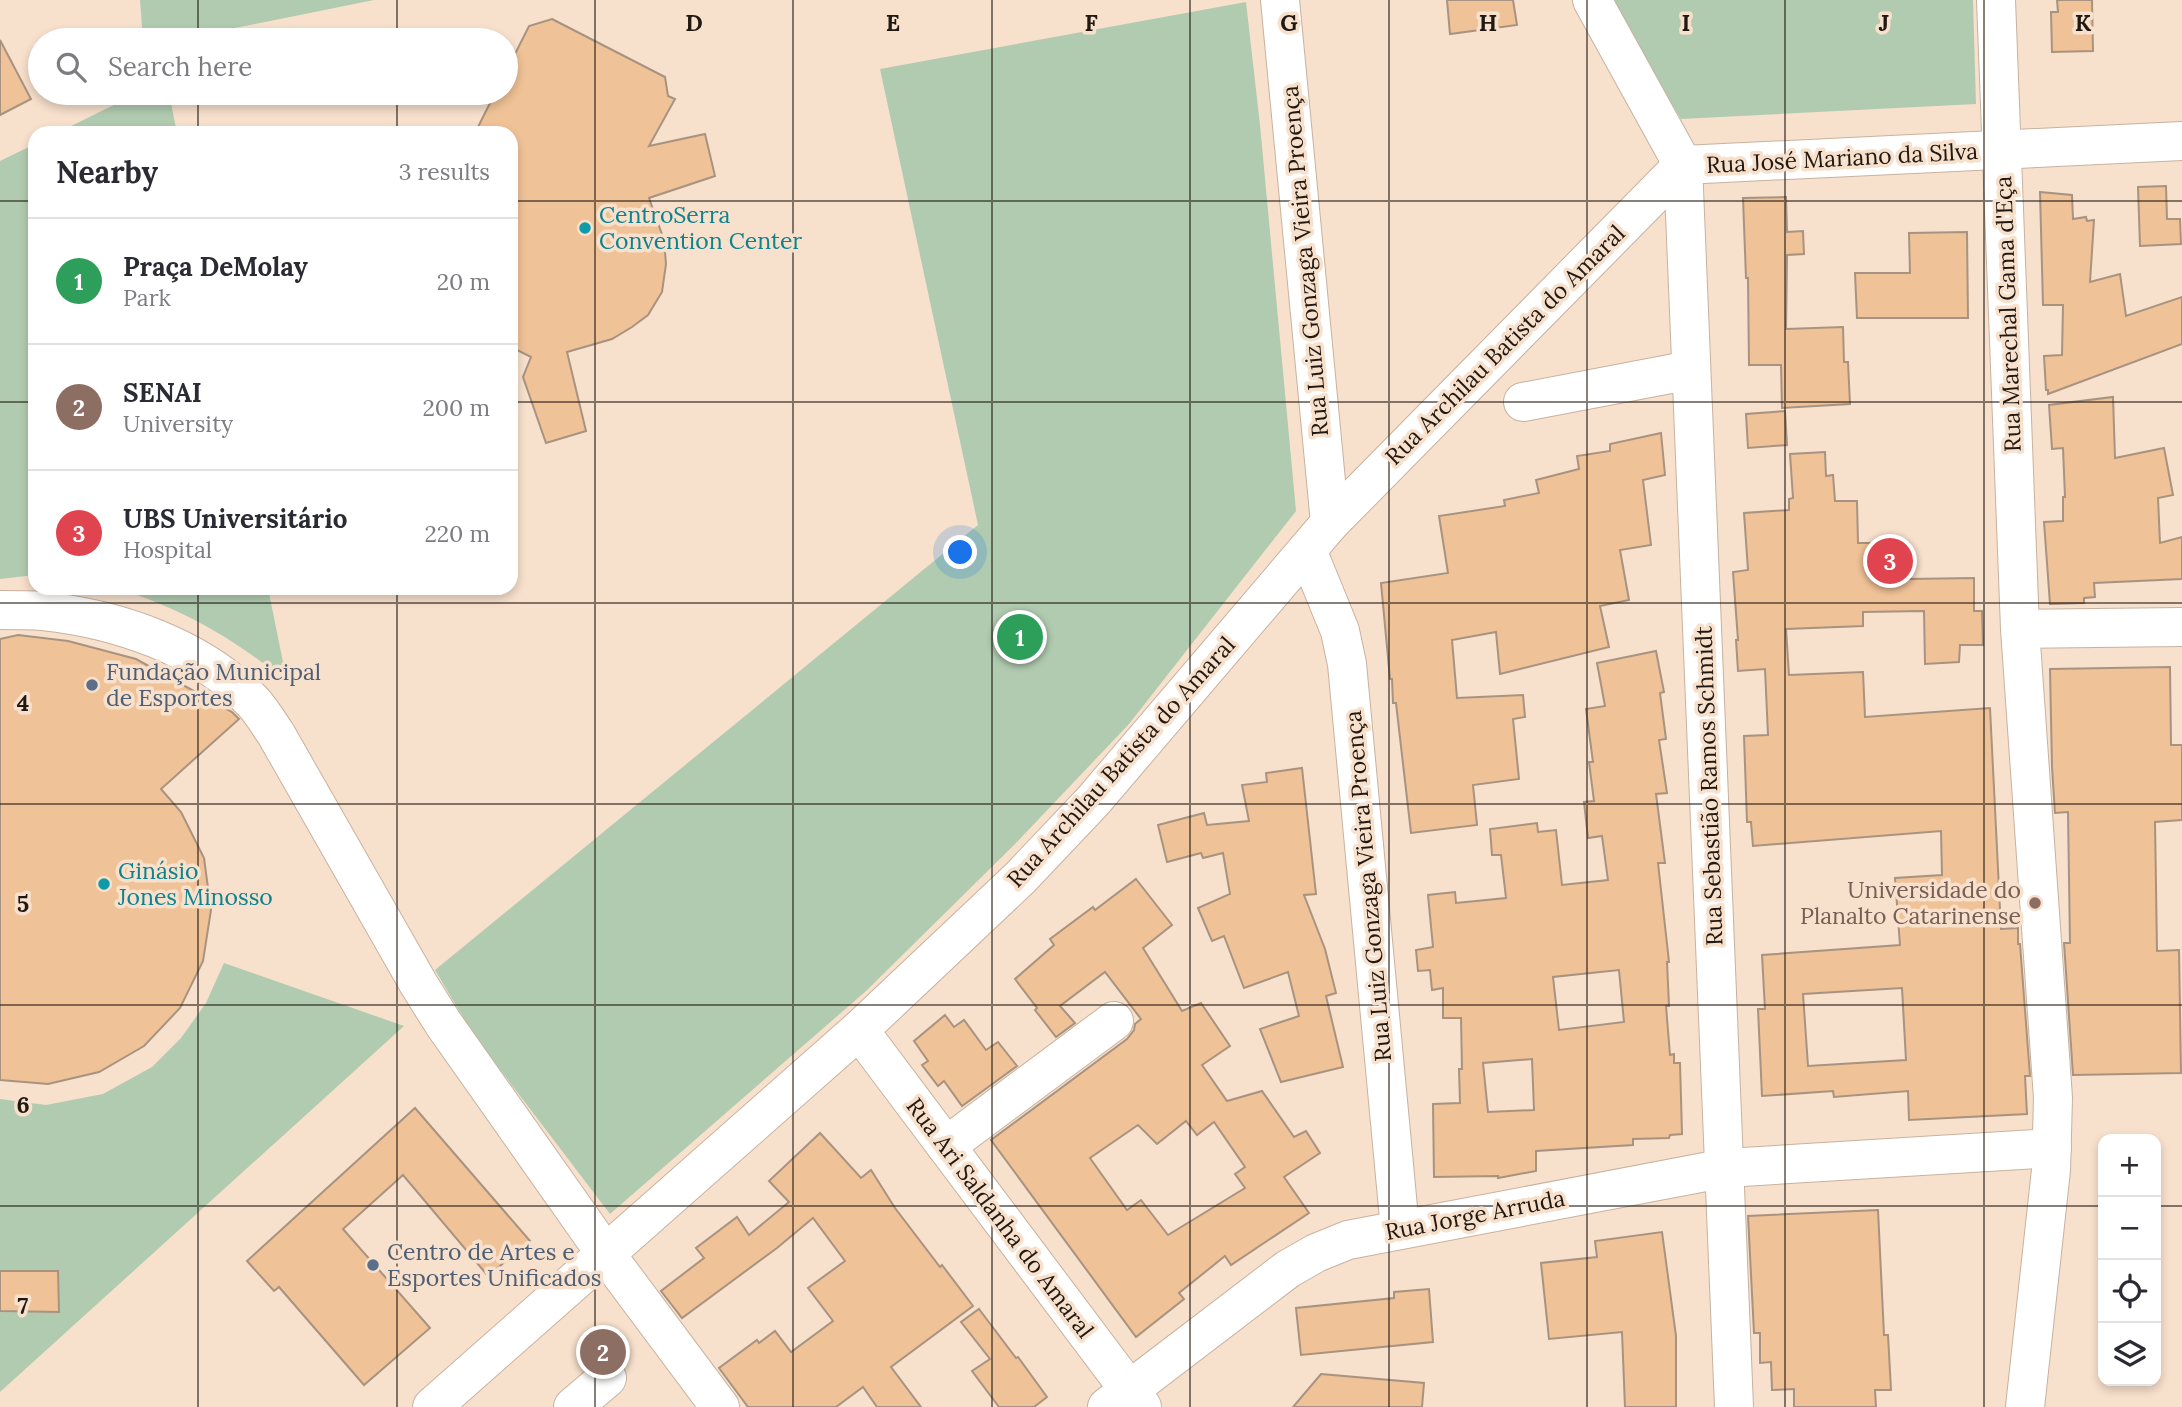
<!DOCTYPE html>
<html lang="en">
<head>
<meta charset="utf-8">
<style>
  body { margin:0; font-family:Lora,serif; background:#f2f2f3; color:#2b2b33 }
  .controls { position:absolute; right:21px; bottom:21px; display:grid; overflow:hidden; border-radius:14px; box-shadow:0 4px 10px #0003 }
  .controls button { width:63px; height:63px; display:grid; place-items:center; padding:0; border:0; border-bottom:2px solid #e1e1e2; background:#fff; color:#2b2b33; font:35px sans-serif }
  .you { position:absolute; left:961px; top:553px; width:24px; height:24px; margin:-18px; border:5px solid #fff; border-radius:50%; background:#1a73e8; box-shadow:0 0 0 10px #1a73e833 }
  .badge { display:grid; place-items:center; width:46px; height:46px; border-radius:50%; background:#0b8043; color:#fff; font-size:23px; font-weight:700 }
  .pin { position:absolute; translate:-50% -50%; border:4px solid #fff; box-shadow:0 2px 7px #0006 }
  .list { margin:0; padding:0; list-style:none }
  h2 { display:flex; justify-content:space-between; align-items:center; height:91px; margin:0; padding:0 28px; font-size:30px }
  h2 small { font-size:23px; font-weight:400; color:#7c7c81 }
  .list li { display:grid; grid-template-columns:46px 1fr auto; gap:21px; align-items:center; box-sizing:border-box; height:126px; padding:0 28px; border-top:2px solid #e1e1e2 }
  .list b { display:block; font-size:26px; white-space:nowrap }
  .list p { margin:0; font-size:23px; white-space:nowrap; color:#7c7c81 }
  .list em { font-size:23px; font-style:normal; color:#7c7c81 }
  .icon { flex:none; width:38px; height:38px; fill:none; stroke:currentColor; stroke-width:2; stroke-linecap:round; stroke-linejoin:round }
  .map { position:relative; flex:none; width:2182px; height:1407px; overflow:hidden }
  .search { position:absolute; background:#fff; box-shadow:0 4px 10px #0003; left:28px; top:28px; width:490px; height:77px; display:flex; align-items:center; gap:18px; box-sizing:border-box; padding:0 24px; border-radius:38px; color:#7c7c81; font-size:26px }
  .panel { position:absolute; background:#fff; box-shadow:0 4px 10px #0003; left:28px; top:126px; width:490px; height:469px; border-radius:21px }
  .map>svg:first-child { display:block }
  .green { fill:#b1cbb0 }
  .building { fill:#f0c297; stroke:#a89380; stroke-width:2; fill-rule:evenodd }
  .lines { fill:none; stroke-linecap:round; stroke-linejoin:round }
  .minor-casing { stroke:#c8b29f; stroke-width:40 }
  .minor { stroke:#fff; stroke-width:38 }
  .grid { fill:none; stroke:#201811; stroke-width:2; stroke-opacity:0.55 }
  .culture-dot { fill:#0f9aa8; stroke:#f7e0cc; stroke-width:2.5 }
  .service-dot { fill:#5c6f8a; stroke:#f7e0cc; stroke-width:2.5 }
  .education-dot { fill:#8d6e63; stroke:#f7e0cc; stroke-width:2.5 }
  .labels { text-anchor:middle; stroke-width:7; stroke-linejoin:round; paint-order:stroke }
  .street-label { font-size:23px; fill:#201811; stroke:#f7e0cc }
  .culture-label { font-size:23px; fill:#0d838f; stroke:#f7e0cc; text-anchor:start }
  .service-label { font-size:23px; fill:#4e5e75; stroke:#f7e0cc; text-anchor:start }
  .education-label { font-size:23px; fill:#785e54; stroke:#f7e0cc; text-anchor:end }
  .grid-label { font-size:23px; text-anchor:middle; font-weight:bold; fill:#201811; stroke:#f7e0cc; stroke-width:7; stroke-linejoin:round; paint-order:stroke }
</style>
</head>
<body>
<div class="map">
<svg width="2182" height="1407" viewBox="0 0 2182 1407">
  <rect width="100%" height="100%" fill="#f7e0cc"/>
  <!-- green -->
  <g class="green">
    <polygon points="140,0 374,0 176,40 143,40"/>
    <polygon points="1613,0 1973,0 1976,104 1681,119 1617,16"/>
    <polygon points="1246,2 1260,125 1296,511 1129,724 1015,844 866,991 610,1214 473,1034 435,970 978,525 880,69"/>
    <polygon points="138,93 169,93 177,133 57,133"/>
    <polygon points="35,144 35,575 0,579 0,161"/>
    <path d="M115,588H268L287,682C235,639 180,607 115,588Z"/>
    <polygon points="224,963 404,1026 0,1392 0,1099 46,1105 103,1094 152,1067 181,1038 206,1003"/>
  </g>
  <!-- building -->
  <g class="building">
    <polygon points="1447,0 1513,0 1517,25 1450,34"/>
    <polygon points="2057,0 2092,0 2093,51 2052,52 2051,12 2058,12"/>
    <polygon points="552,19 665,77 668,96 675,99 649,146 705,134 715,176 649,198 664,240 666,264 662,292 648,315 632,327 612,339 567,352 586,431 546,443 523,377 531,357 511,347 511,133 475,133 495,93 506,93 506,72 529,26"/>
    <polygon points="0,40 31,99 0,115"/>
    <polygon points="2166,186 2167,219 2180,219 2181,244 2140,246 2138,187"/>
    <polygon points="2040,192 2072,195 2073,219 2086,217 2087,221 2094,220 2090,282 2120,274 2126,316 2182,297 2182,344 2048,394 2048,390 2046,390 2044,356 2062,355 2063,305 2043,305"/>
    <polygon points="1786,197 1787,232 1803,231 1804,254 1787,255 1786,329 1843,327 1844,362 1848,362 1850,404 1782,408 1781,365 1749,365 1748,278 1746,278 1743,198"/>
    <polygon points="1967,232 1968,318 1857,318 1855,273 1910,273 1909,233"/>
    <polygon points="2113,397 2115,458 2164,448 2173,495 2158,498 2160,543 2182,537 2182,579 2094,583 2095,597 2084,598 2084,603 2050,604 2044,522 2063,521 2063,497 2065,497 2063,448 2052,449 2049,405"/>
    <polygon points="1785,411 1787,445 1748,448 1746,414"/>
    <polygon points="1661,433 1665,475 1643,480 1651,545 1620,550 1629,600 1600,606 1609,647 1500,674 1496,632 1452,640 1457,698 1523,695 1525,717 1513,719 1519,779 1473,785 1477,825 1411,833 1396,703 1393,703 1392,679 1390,679 1381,583 1448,573 1439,516 1505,506 1504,500 1539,493 1536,480 1579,469 1577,456 1610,451 1610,444"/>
    <path d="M1825,452L1826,476L1833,475L1835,501H1857L1858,543H1909V579L1974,578V611H1982L1983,645H1960L1959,662L1925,664L1924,611L1863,612V626L1786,629L1789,675L1863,672L1865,717L1990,708L2001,929L2018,928V944H2020L2030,1076H2025L2027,1114L1909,1120L1908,1091L1834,1097L1833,1091L1762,1096L1758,1009H1765L1762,955L1900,945L1895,878L1942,875L1941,831L1753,846L1751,822H1747L1744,736L1768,735L1765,669L1738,671L1736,640H1738L1733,572L1748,570L1744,513L1789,510V499L1793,498L1790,454ZM1902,988L1906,1060L1808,1066L1803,994Z"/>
    <polygon points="18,635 68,641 136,659 232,712 239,719 161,789 181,812 204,858 211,910 203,961 180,1008 144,1046 99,1072 48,1084 0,1080 0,639"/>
    <path d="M1656,651L1664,692L1660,693L1666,739L1659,740L1667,793L1656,794L1665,863H1658L1669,962H1667L1669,1006H1666L1670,1055L1674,1054V1063H1680L1682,1134L1670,1135L1669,1138L1633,1139V1145L1536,1151V1171L1498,1178V1176L1434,1177L1433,1104L1460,1103L1459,1069H1462L1461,1018H1443V988L1432,990L1430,970L1418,971L1416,950L1433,947L1428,895L1455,892L1456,903L1506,898L1501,855H1492L1490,829L1537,823L1538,832L1556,830L1562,885L1608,880L1602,836L1588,838L1584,802L1594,801L1589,762H1593L1586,709L1605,706L1597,663ZM1619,970L1624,1022L1559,1030L1553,977ZM1532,1059L1534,1110L1488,1112L1483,1063Z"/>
    <polygon points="2170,667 2171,745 2182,745 2182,820 2155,822 2157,951 2179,950 2181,1073 2073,1075 2064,943 2070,943 2068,812 2055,813 2052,767 2050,669"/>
    <polygon points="1302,768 1316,894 1304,895 1325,949 1336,993 1326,996 1343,1067 1281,1082 1260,1029 1299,1016 1288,972 1244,988 1224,936 1212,941 1198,908 1230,894 1223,853 1203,858 1201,853 1167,862 1158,825 1204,813 1207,825 1249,821 1242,785 1267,782 1266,773"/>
    <path d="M1136,879L1172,925L1143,948L1182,1011L1201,1003L1230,1046L1202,1065L1227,1101L1262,1091L1294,1137L1306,1131L1320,1153L1284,1177L1309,1213L1231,1265L1225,1256L1179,1293L1184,1299L1136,1337L991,1140L1127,1039L1134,1030L1135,1024L1141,1019L1105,972L1060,1006L1075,1023L1056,1037L1035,1010L1037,1008L1015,979L1054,945L1050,939L1093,907L1095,910ZM1186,1121L1197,1135L1214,1122L1245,1167L1235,1174L1245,1188L1168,1235L1141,1200L1127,1210L1090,1158L1138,1125L1157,1144Z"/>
    <polygon points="945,1015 954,1027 964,1020 986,1050 998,1042 1017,1066 962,1106 944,1081 938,1086 922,1065 928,1061 914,1041"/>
    <polygon points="415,1108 530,1241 488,1276 403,1175 343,1229 430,1328 364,1385 279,1287 274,1291 247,1261"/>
    <polygon points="820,1133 861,1178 871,1170 895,1208 940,1267 942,1265 973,1306 891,1367 921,1407 877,1407 863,1387 836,1407 748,1407 719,1368 757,1340 759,1343 775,1331 791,1352 833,1321 808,1288 845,1261 813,1218 777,1248 682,1318 661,1291 704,1258 696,1248 737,1217 749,1235 789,1202 769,1181"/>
    <polygon points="1878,1210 1884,1335 1888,1335 1891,1390 1875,1390 1876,1407 1794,1407 1794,1389 1772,1390 1771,1362 1760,1363 1760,1333 1754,1333 1748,1216"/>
    <polygon points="1662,1232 1676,1336 1676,1407 1625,1407 1622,1332 1549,1339 1541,1263 1597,1257 1595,1241"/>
    <polygon points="0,1271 58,1271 59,1312 0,1311"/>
    <polygon points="1429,1289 1433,1342 1301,1355 1296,1308 1394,1298 1394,1292"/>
    <polygon points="979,1309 1016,1358 1018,1357 1047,1397 1034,1407 999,1407 972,1371 990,1359 961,1322"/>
    <polygon points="1321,1374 1424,1383 1422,1407 1293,1407"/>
  </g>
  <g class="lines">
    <defs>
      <g id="minor">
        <polyline points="1280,0 1330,523"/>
        <polyline points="1592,0 1683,165 1734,1407"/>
        <polyline points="1996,0 2020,629 2053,1098 2051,1170 2025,1407"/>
        <polyline points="1683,165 2182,141"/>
        <polyline points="1523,402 1691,370"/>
        <polyline points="1307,550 1340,631 1347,664 1400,1229"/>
        <path d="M0,610C14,610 29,610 43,611C118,619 201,647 254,703C262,712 269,724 276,734L418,983L443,1023L605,1253L720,1407"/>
        <polyline points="2020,629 2182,627"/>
        <polyline points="859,1030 1142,1407"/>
        <polyline points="946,1146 1114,1021"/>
        <polyline points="432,1407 859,1030 1020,878 1093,801 1330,523 1683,165"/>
        <polyline points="573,1407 607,1378"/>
        <polyline points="1107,1407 1288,1269 1316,1253 1348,1240 1726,1168 2052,1148"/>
      </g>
    </defs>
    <!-- minor casing -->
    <use href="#minor" class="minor-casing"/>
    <!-- minor -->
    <use href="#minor" class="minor"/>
  </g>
  <!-- grid -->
  <path class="grid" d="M198,0V40M397,0V40M595,0V1407M793,0V1407M992,0V1407M1190,0V1407M1389,0V1407M1587,0V1407M1785,0V1407M1984,0V1407M198,93V133M397,93V133M0,201H35M511,201H2182M0,402H35M511,402H2182M198,588V1407M397,588V1407M0,603H2182M0,804H2182M0,1005H2182M0,1206H2103M2156,1206H2182"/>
  <!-- markers -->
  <g class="culture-dot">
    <circle cx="585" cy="228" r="7"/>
    <circle cx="104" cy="884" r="7"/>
  </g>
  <g class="service-dot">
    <circle cx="92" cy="685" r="7"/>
    <circle cx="373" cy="1265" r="7"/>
  </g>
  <circle class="education-dot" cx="2035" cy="903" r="7"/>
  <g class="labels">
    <!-- street labels -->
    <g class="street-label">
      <text transform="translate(1842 158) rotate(-3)" y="8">Rua José Mariano da Silva</text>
      <text transform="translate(1305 261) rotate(-95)" y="8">Rua Luiz Gonzaga Vieira Proença</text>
      <text transform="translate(2008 314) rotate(-92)" y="8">Rua Marechal Gama d'Eça</text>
      <text transform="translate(1505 345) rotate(-45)" y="8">Rua Archilau Batista do Amaral</text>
      <text transform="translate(1121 762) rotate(-48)" y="8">Rua Archilau Batista do Amaral</text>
      <text transform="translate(1709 786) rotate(-92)" y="8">Rua Sebastião Ramos Schmidt</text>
      <text transform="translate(1368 886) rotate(-95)" y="8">Rua Luiz Gonzaga Vieira Proença</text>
      <text transform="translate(1475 1215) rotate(-11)" y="8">Rua Jorge Arruda</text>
      <text transform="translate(1000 1218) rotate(53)" y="8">Rua Ari Saldanha do Amaral</text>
    </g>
    <!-- culture labels -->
    <g class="culture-label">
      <text x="599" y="223">CentroSerra<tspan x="599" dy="26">Convention Center</tspan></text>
      <text x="118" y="879">Ginásio<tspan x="118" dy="26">Jones Minosso</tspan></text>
    </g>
    <!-- service labels -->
    <g class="service-label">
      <text x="106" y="680">Fundação Municipal<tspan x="106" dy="26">de Esportes</tspan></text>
      <text x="387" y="1260">Centro de Artes e<tspan x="387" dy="26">Esportes Unificados</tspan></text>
    </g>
    <!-- education labels -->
    <g class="education-label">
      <text x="2021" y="898">Universidade do<tspan x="2021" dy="26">Planalto Catarinense</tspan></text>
    </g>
  </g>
  <g class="grid-label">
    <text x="694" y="31">D</text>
    <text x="893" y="31">E</text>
    <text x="1091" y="31">F</text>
    <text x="1289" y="31">G</text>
    <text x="1488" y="31">H</text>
    <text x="1686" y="31">I</text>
    <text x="1884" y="31">J</text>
    <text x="2083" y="31">K</text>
    <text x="23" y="711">4</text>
    <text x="23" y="912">5</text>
    <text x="23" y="1113">6</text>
    <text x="23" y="1314">7</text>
  </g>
</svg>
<div class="controls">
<button>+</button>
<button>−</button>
<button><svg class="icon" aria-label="locate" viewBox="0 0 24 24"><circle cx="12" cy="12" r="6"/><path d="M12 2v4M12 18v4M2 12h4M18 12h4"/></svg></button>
<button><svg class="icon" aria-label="layers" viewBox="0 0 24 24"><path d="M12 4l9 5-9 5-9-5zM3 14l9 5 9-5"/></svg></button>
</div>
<div class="you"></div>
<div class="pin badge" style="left:1020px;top:637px;background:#2e9e5b">1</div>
<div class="pin badge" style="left:603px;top:1352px;background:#8d6e63">2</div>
<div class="pin badge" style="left:1890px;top:561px;background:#e0444e">3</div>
<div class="search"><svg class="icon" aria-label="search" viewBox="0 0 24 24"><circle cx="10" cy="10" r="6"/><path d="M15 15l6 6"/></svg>Search here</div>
<section class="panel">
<h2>Nearby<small>3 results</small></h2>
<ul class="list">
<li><span class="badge" style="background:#2e9e5b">1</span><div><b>Praça DeMolay</b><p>Park</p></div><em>20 m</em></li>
<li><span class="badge" style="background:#8d6e63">2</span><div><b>SENAI</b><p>University</p></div><em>200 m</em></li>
<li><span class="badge" style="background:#e0444e">3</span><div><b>UBS Universitário</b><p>Hospital</p></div><em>220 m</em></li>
</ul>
</section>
</div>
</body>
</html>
